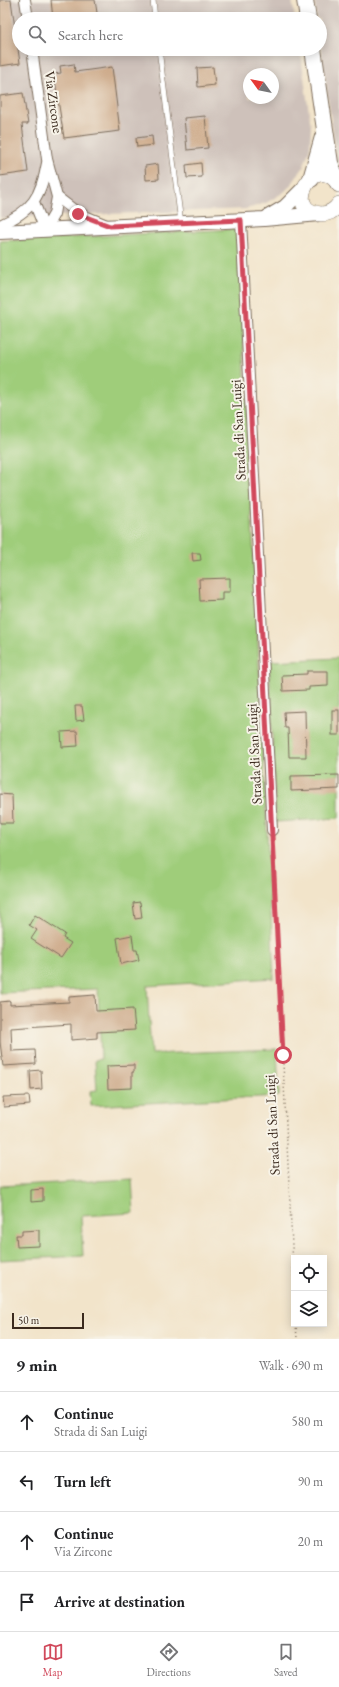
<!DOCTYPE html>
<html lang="en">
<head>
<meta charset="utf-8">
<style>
  body { margin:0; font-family:"EB Garamond",serif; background:#f2f2f2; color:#202124 }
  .controls { position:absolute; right:12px; bottom:12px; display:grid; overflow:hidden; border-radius:0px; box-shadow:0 2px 10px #0003 }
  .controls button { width:36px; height:36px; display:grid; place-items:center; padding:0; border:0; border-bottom:1px solid #e0e0e0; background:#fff; color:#202124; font:20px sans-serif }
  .compass { position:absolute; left:243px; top:68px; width:36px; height:36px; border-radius:50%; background:#fff; box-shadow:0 2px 10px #0003; rotate:303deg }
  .scale { position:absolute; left:12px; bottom:10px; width:72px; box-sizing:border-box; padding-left:4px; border:2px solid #3b2a1e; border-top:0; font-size:11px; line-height:14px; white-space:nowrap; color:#3b2a1e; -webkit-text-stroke:3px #f7f3e8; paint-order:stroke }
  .stop { position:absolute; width:12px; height:12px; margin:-9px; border:3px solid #d1495b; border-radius:50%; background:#fff }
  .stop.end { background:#d1495b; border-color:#fff; box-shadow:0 1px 4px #0008 }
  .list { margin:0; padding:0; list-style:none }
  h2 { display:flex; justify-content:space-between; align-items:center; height:52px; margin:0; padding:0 16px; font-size:17px }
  h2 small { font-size:13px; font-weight:400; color:#757577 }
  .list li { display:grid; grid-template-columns:26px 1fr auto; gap:12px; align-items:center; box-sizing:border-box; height:60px; padding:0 16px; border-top:1px solid #e0e0e0 }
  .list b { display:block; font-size:15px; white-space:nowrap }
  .list p { margin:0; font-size:13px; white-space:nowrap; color:#757577 }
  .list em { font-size:13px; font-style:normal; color:#757577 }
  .icon { flex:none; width:22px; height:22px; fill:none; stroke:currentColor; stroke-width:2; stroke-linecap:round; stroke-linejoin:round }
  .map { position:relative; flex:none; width:339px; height:1339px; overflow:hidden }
  .search { position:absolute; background:#fff; box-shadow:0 2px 10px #0003; left:12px; right:12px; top:12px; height:44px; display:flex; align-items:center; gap:10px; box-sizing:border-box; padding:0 14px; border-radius:22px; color:#757577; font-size:15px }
  .sheet { height:292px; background:#fff }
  nav { display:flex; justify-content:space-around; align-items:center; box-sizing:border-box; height:56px; border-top:1px solid #e0e0e0; background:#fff; font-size:11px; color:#757577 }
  nav a { display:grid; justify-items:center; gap:2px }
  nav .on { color:#d1495b }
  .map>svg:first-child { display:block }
  .industrial { fill:#cec1ba; fill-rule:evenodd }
  .green { fill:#9fcd7a; stroke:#6d7c4c }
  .building { fill:#ceab8b }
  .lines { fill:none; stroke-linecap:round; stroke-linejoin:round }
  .service-casing { stroke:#7b6b5a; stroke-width:6 }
  .minor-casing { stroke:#7b6b5a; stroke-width:12 }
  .secondary-casing { stroke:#7b6b5a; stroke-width:16 }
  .primary-casing { stroke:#7b6b5a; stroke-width:16 }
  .trunk-casing { stroke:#7b6b5a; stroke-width:18 }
  .path { stroke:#7b6b5a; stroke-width:1.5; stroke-dasharray:1 3; stroke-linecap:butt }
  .service { stroke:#fff; stroke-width:5 }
  .minor { stroke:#fff; stroke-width:10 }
  .secondary { stroke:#fff; stroke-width:14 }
  .primary { stroke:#fff; stroke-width:15 }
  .trunk { stroke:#fff; stroke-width:16 }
  .route { stroke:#d1495b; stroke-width:5 }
  .labels { text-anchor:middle; stroke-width:4; stroke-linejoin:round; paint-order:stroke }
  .street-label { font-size:14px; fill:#3b2a1e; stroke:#f7f3e8 }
</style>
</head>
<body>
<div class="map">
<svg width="339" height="1339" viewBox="0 0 339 1339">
  <rect width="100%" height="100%" fill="#f7f3e8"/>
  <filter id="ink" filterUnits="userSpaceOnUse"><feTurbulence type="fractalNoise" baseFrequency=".025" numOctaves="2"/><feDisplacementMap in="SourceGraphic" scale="8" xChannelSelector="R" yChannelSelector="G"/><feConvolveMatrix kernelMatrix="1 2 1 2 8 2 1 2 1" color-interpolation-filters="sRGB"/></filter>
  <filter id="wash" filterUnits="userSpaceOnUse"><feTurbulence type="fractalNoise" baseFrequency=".012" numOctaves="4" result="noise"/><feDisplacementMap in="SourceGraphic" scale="16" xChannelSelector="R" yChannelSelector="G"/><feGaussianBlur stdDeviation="0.9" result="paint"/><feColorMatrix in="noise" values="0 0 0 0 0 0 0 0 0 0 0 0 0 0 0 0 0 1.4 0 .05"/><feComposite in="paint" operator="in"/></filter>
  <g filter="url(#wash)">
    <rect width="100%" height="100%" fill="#f2e4ca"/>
    <!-- industrial -->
    <g class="industrial">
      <path d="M0,0H292L295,19H19V49H300L311,127L310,148L303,168L291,185L284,192L266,203L246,209L0,218ZM249,74H273V98H249Z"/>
      <polygon points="314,0 339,0 339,174 320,43 320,19 317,19"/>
    </g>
    <!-- green -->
    <g class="green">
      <polygon points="238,229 274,978 147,986 151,1054 277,1049 279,1096 91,1106 90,1091 97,1090 95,1060 101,1059 98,989 0,993 0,241"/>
      <polygon points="339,658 339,818 276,822 269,661"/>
      <polygon points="132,1179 134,1213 81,1216 83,1256 0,1260 0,1186"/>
    </g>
    <g id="blocks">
      <!-- building -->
      <g class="building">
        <polygon points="0,0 11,0 20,63 0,66"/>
        <polygon points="51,0 95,0 98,19 53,19"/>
        <polygon points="74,64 75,72 112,67 120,131 64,138 54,74 61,73 60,66"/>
        <polygon points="213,67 215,85 198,87 197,68"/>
        <polygon points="23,93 28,124 22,124 28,172 0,176 0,96"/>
        <polygon points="205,116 208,148 187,150 184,118"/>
        <polygon points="152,136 153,145 137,147 136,138"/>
        <polygon points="201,163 202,177 187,178 186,165"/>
        <polygon points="158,164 159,179 146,180 145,166"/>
        <polygon points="192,553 200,553 201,560 193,561"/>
        <polygon points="230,578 230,592 222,592 222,600 200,601 199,579"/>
        <polygon points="307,671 328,671 328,686 309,687 309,690 283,691 282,675 307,674"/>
        <polygon points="75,706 82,706 84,720 76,721"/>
        <rect x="332" y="710" width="7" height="25"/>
        <polygon points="305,711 306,757 289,757 288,728 285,728 284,712"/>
        <polygon points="77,731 78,746 62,747 61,732"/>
        <polygon points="339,775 339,789 291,791 291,776"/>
        <polygon points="0,794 12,795 13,823 0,823"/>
        <polygon points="140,902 142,918 135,919 133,903"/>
        <polygon points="35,915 65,934 63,938 71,943 61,958 31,939 37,930 29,925"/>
        <polygon points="132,935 134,950 137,950 139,960 121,964 117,938"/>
        <polygon points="95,995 96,1011 133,1009 135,1030 97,1032 97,1038 71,1040 71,1024 11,1028 12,1051 35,1050 36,1064 3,1066 0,1042 0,1002 10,1001 10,1005 69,1002 69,997"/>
        <polygon points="134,1065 134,1072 132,1072 132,1088 108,1089 107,1066"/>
        <polygon points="41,1070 42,1089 31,1090 30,1071"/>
        <polygon points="29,1096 30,1105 4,1107 3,1097"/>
        <polygon points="43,1189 43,1201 31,1202 31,1190"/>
        <polygon points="39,1230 39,1246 17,1247 16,1235 22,1235 22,1231"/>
      </g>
    </g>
  </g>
  <g filter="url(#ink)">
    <use href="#blocks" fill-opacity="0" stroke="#7b6b5a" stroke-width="1"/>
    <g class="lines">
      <defs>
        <g id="service">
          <polyline points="153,0 155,19"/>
          <polyline points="159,49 181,223"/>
        </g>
        <g id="minor">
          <polyline points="25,0 28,19"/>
          <polyline points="32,49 47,159 57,197 54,214 45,230"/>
          <polyline points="57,197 78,213 107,225"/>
          <polyline points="34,202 45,230"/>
          <polyline points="241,220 272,830"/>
          <path d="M0,225C32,211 41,197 47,163"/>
        </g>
        <g id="secondary">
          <polyline points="268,217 285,207 303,189"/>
          <polyline points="0,232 264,219 319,214"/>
        </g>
        <path id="primary" d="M339,185C316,149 280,211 321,214C329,214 335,210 339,204"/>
        <g id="trunk">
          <polyline points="305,0 308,19"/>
          <polyline points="313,49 330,163 338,183"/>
          <polyline points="311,179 323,137"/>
        </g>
      </defs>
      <!-- service casing -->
      <use href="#service" class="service-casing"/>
      <!-- minor casing -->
      <use href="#minor" class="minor-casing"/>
      <!-- secondary casing -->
      <use href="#secondary" class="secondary-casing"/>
      <!-- primary casing -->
      <use href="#primary" class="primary-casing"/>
      <!-- trunk casing -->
      <use href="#trunk" class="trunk-casing"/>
      <!-- path -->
      <g class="path">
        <polyline points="272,840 294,1286"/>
        <polyline points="296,1324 297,1339"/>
      </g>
      <!-- service -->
      <use href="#service" class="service"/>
      <!-- minor -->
      <use href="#minor" class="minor"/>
      <!-- secondary -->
      <use href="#secondary" class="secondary"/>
      <!-- primary -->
      <use href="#primary" class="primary"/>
      <!-- trunk -->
      <use href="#trunk" class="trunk"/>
    </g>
  </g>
  <g class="lines" filter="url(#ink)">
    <!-- route -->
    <polyline class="route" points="78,214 110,226 241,220 283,1055"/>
  </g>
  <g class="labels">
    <!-- street labels -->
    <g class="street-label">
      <text transform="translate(54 102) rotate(82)" y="5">Via Zircone</text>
      <text transform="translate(238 430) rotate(-93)" y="5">Strada di San Luigi</text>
      <text transform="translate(254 754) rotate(-93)" y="5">Strada di San Luigi</text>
      <text transform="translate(272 1125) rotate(-93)" y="5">Strada di San Luigi</text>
    </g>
  </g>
</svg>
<div class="controls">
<button><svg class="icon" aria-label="locate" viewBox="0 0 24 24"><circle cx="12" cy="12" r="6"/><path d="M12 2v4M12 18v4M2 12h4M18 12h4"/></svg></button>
<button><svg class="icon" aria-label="layers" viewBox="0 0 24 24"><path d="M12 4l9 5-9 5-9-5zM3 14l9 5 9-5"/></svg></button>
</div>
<svg class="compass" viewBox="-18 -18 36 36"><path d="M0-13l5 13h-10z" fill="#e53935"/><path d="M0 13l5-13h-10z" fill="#757577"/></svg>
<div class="scale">50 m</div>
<div class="stop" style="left:283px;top:1055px"></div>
<div class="stop end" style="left:78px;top:214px"></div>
<div class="search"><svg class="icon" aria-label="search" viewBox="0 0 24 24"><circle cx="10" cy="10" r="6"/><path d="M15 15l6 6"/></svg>Search here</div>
</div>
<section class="sheet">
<h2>9 min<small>Walk · 690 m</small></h2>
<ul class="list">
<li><svg class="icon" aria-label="ahead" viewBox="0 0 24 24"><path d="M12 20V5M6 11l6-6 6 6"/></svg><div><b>Continue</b><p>Strada di San Luigi</p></div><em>580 m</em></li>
<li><svg class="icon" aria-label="left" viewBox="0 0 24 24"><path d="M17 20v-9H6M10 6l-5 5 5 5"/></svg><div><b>Turn left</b></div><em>90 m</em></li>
<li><svg class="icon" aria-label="ahead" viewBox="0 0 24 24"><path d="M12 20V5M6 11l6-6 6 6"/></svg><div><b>Continue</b><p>Via Zircone</p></div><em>20 m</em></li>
<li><svg class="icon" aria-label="arrive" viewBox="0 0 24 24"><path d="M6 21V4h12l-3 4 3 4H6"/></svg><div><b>Arrive at destination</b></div></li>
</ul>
</section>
<nav>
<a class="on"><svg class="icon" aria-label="map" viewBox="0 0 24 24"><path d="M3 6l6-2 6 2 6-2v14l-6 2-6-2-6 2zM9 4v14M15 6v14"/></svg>Map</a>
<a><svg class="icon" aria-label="directions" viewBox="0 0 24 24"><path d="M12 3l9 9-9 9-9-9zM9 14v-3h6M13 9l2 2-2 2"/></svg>Directions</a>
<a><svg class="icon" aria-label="saved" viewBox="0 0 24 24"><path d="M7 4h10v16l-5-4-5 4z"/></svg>Saved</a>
</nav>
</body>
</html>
